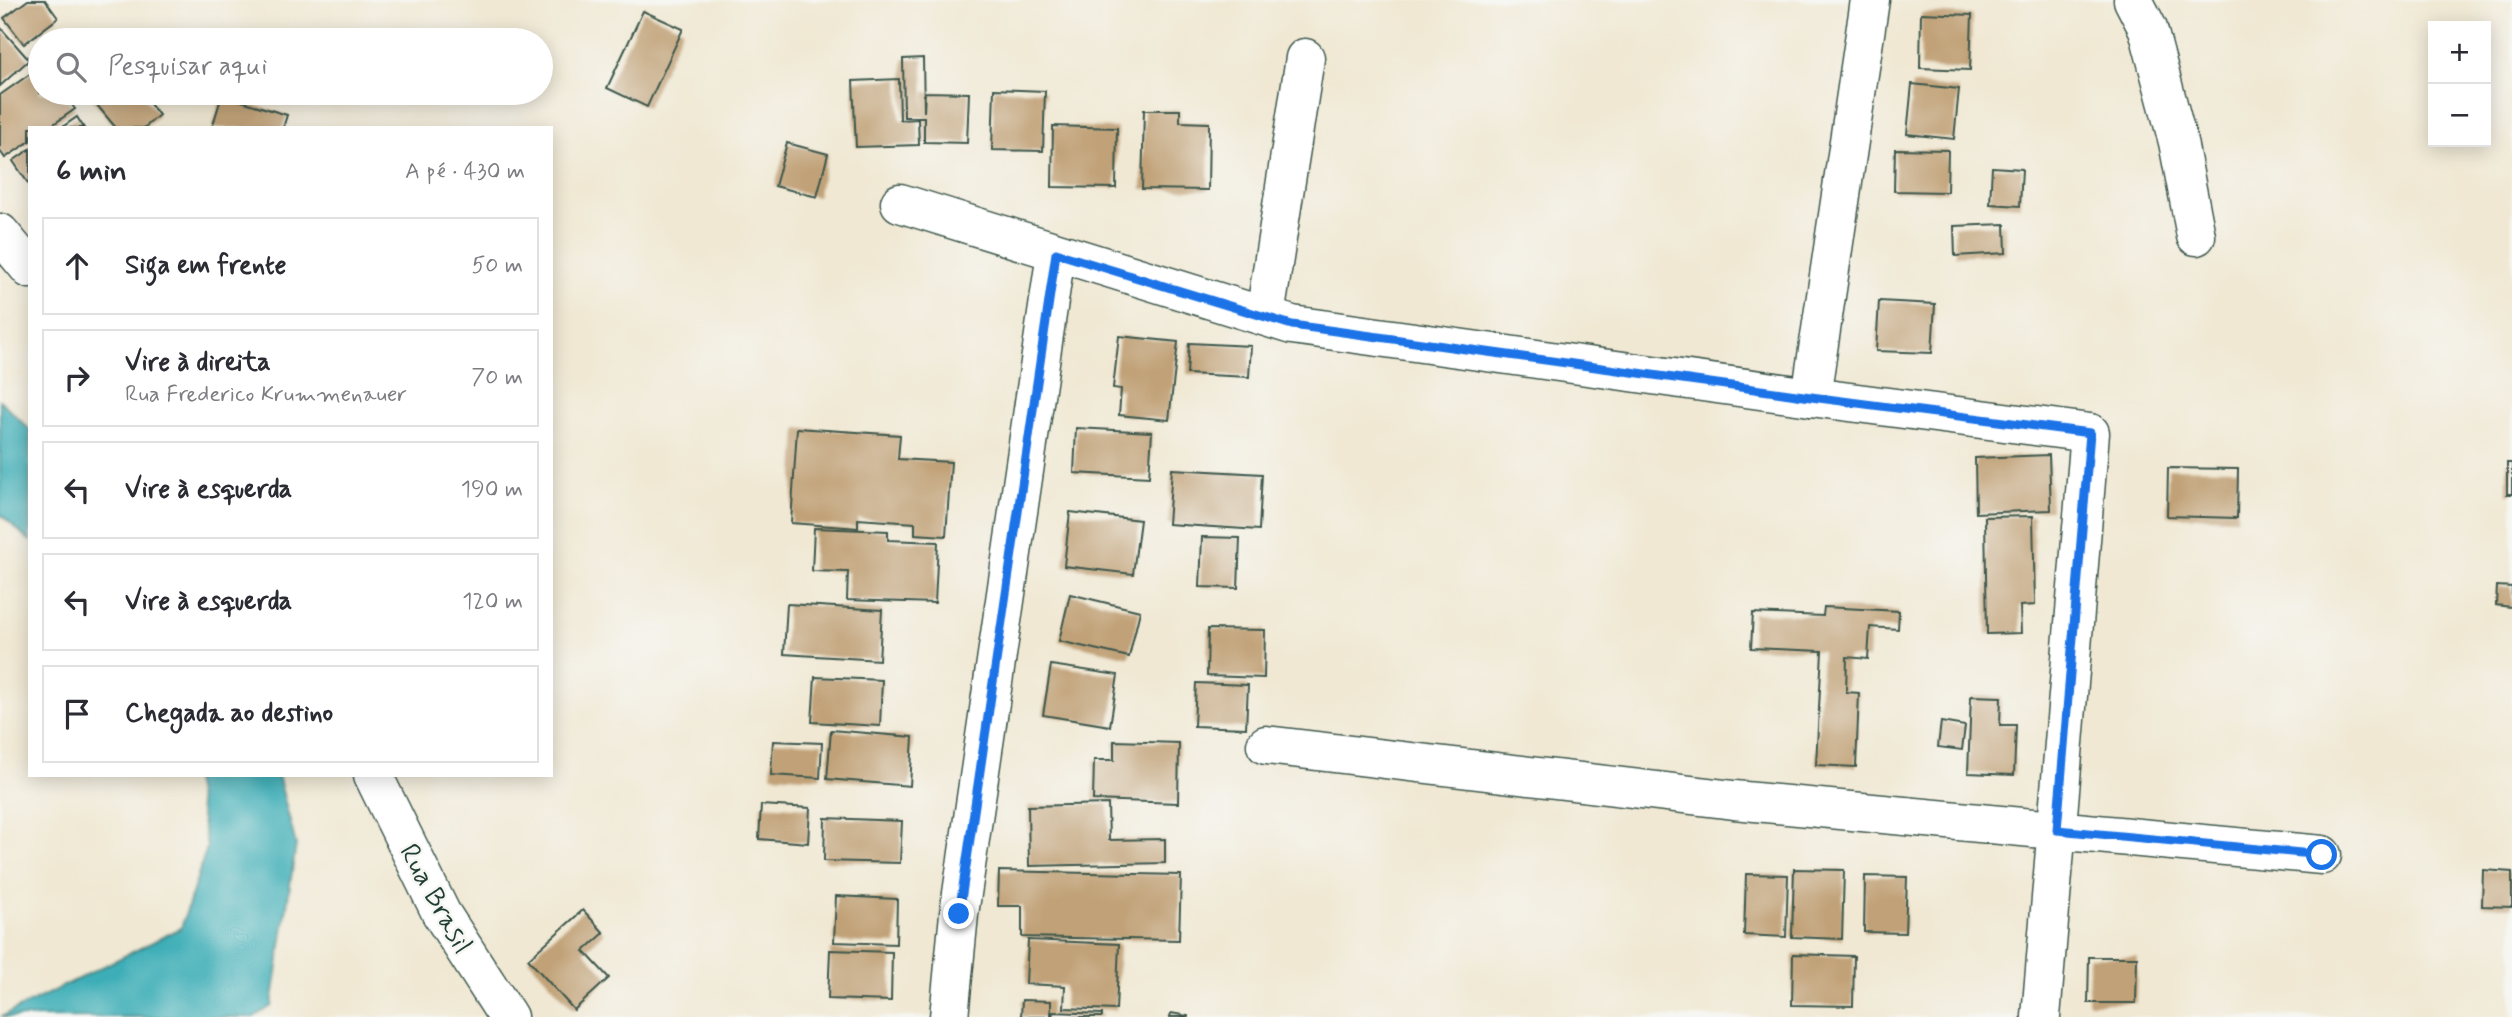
<!DOCTYPE html>
<html lang="pt">
<head>
<meta charset="utf-8">
<style>
  body { margin:0; font-family:Mynerve,sans-serif; background:#f2f2f3; color:#2b2b33 }
  .controls { position:absolute; right:21px; top:21px; display:grid; overflow:hidden; border-radius:0px; box-shadow:0 4px 18px #0003 }
  .controls button { width:63px; height:63px; display:grid; place-items:center; padding:0; border:0; border-bottom:2px solid #e1e1e2; background:#fff; color:#2b2b33; font:35px sans-serif }
  .stop { position:absolute; width:21px; height:21px; margin:-16px; border:5px solid #1a73e8; border-radius:50%; background:#fff }
  .stop.end { background:#1a73e8; border-color:#fff; box-shadow:0 2px 7px #0008 }
  .list { margin:0; padding:0; list-style:none }
  h2 { display:flex; justify-content:space-between; align-items:center; height:91px; margin:0; padding:0 28px; font-size:30px }
  h2 small { font-size:23px; font-weight:400; color:#7c7c81 }
  .list li { display:grid; grid-template-columns:46px 1fr auto; gap:21px; align-items:center; box-sizing:border-box; height:98px; margin:0 14px 14px; padding:0 14px; border:2px solid #e1e1e2; border-radius:0px }
  .list b { display:block; font-size:26px; white-space:nowrap }
  .list p { margin:0; font-size:23px; white-space:nowrap; color:#7c7c81 }
  .list em { font-size:23px; font-style:normal; color:#7c7c81 }
  .icon { flex:none; width:38px; height:38px; fill:none; stroke:currentColor; stroke-width:2; stroke-linecap:round; stroke-linejoin:round }
  .map { position:relative; flex:none; width:2512px; height:1017px; overflow:hidden }
  .search { position:absolute; background:#fff; box-shadow:0 4px 18px #0003; left:28px; top:28px; width:525px; height:77px; display:flex; align-items:center; gap:18px; box-sizing:border-box; padding:0 24px; border-radius:38px; color:#7c7c81; font-size:26px }
  .panel { position:absolute; background:#fff; box-shadow:0 4px 18px #0003; left:28px; top:126px; width:525px; height:651px; border-radius:0px }
  .map>svg:first-child { display:block }
  .water { fill:#3eaeb7; stroke:#2e7676; stroke-width:2 }
  .building { fill:#c1a278 }
  .lines { fill:none; stroke-linecap:round; stroke-linejoin:round }
  .minor-casing { stroke:#3e574c; stroke-width:41 }
  .minor { stroke:#fff; stroke-width:38 }
  .route { stroke:#1a73e8; stroke-width:9 }
  .labels { text-anchor:middle; stroke-width:5; stroke-linejoin:round; paint-order:stroke }
  .street-label { font-size:28px; fill:#1f3d34; stroke:#f6f6f2 }
</style>
</head>
<body>
<div class="map">
<svg width="2512" height="1017" viewBox="0 0 2512 1017">
  <rect width="100%" height="100%" fill="#f6f6f2"/>
  <filter id="ink" filterUnits="userSpaceOnUse"><feTurbulence type="fractalNoise" baseFrequency=".0143" numOctaves="2"/><feDisplacementMap in="SourceGraphic" scale="14" xChannelSelector="R" yChannelSelector="G"/><feConvolveMatrix kernelMatrix="1 2 1 2 8 2 1 2 1" color-interpolation-filters="sRGB"/></filter>
  <filter id="wash" filterUnits="userSpaceOnUse"><feTurbulence type="fractalNoise" baseFrequency=".00686" numOctaves="4" result="noise"/><feDisplacementMap in="SourceGraphic" scale="28" xChannelSelector="R" yChannelSelector="G"/><feGaussianBlur stdDeviation="1.57" result="paint"/><feColorMatrix in="noise" values="0 0 0 0 0 0 0 0 0 0 0 0 0 0 0 0 0 1.4 0 .05"/><feComposite in="paint" operator="in"/></filter>
  <g filter="url(#wash)">
    <rect width="100%" height="100%" fill="#f0e8d3"/>
    <!-- water -->
    <g class="water">
      <polygon points="0,400 30,430 30,541 0,514"/>
      <polygon points="193,775 278,775 296,845 272,1006 254,1017 1,1017 181,928 207,847"/>
    </g>
    <g id="blocks">
      <!-- building -->
      <g class="building">
        <polygon points="28,0 45,0 58,18 24,44 4,18"/>
        <polygon points="643,11 683,29 647,107 607,88"/>
        <polygon points="1921,13 1972,15 1970,70 1920,68"/>
        <polygon points="0,27 29,60 0,86"/>
        <polygon points="923,58 924,112 925,92 969,93 967,143 924,142 924,117 904,117 903,59"/>
        <polygon points="40,67 40,93 63,93 75,109 48,128 30,128 30,141 5,158 0,151 0,95"/>
        <polygon points="899,79 900,120 918,119 919,145 856,147 853,81"/>
        <polygon points="1912,84 1959,89 1954,139 1907,134"/>
        <polygon points="994,89 1045,91 1043,151 992,150"/>
        <polygon points="99,93 141,93 159,115 144,128 116,128 92,99"/>
        <polygon points="222,95 287,115 283,128 212,128"/>
        <polygon points="1144,110 1180,110 1180,122 1209,123 1208,190 1142,189"/>
        <polygon points="77,117 84,128 61,128"/>
        <polygon points="1053,126 1117,128 1116,188 1052,187"/>
        <polygon points="787,143 828,154 817,197 775,186"/>
        <polygon points="30,149 30,186 13,161"/>
        <polygon points="1895,149 1948,150 1947,192 1894,191"/>
        <polygon points="1992,167 2022,169 2020,206 1990,204"/>
        <polygon points="2005,224 2006,253 1955,256 1954,226"/>
        <polygon points="1879,301 1935,304 1932,353 1876,351"/>
        <polygon points="1119,336 1178,342 1169,420 1119,415 1121,389 1113,388"/>
        <polygon points="1189,343 1251,346 1249,377 1187,374"/>
        <polygon points="797,428 900,435 898,459 951,462 946,536 915,534 915,523 858,519 858,528 791,523"/>
        <polygon points="1076,428 1152,432 1149,477 1074,473"/>
        <polygon points="2049,455 2051,510 1976,513 1975,458"/>
        <rect x="2507" y="463" width="5" height="31"/>
        <polygon points="2168,468 2238,469 2237,518 2167,516"/>
        <polygon points="1172,469 1262,474 1259,530 1168,524"/>
        <polygon points="1070,512 1140,520 1133,574 1064,566"/>
        <polygon points="2033,516 2035,605 2020,606 2021,633 1987,634 1985,517"/>
        <polygon points="814,528 888,531 888,540 938,542 935,603 847,600 848,572 812,571"/>
        <polygon points="1202,537 1240,538 1238,588 1200,587"/>
        <polygon points="2497,586 2512,587 2512,607 2496,605"/>
        <polygon points="1070,594 1140,611 1129,657 1059,641"/>
        <polygon points="787,604 882,610 879,660 784,654"/>
        <polygon points="1824,607 1899,611 1898,629 1870,627 1868,659 1847,657 1846,692 1859,693 1856,767 1816,765 1822,651 1751,648 1753,613 1823,616"/>
        <polygon points="1208,629 1265,630 1264,678 1207,676"/>
        <polygon points="1051,665 1118,675 1110,726 1043,715"/>
        <polygon points="815,677 882,680 880,726 812,722"/>
        <polygon points="1196,683 1248,685 1246,728 1194,726"/>
        <polygon points="1971,696 2001,697 2000,725 2016,725 2014,775 1968,773"/>
        <polygon points="1941,722 1965,726 1962,750 1938,747"/>
        <polygon points="831,730 913,737 910,786 827,779"/>
        <polygon points="773,741 822,743 820,778 771,775"/>
        <polygon points="1114,741 1179,743 1178,803 1093,800 1094,760 1114,760"/>
        <polygon points="1108,804 1109,840 1165,839 1165,863 1029,866 1028,806"/>
        <polygon points="761,805 810,808 808,843 759,839"/>
        <polygon points="825,818 902,821 900,863 824,861"/>
        <polygon points="1794,869 1844,870 1842,939 1792,937"/>
        <polygon points="2483,870 2512,872 2512,907 2482,906"/>
        <polygon points="999,871 1181,875 1179,940 1022,937 1022,906 998,906"/>
        <polygon points="1746,874 1788,875 1786,937 1744,935"/>
        <polygon points="1865,876 1907,877 1905,933 1864,932"/>
        <polygon points="836,896 897,899 896,944 834,942"/>
        <polygon points="583,910 604,933 584,951 609,978 574,1010 528,959"/>
        <polygon points="1028,940 1119,944 1116,1010 1064,1008 1065,986 1026,984"/>
        <polygon points="830,950 892,952 891,1001 828,999"/>
        <polygon points="1793,954 1854,956 1853,1006 1792,1005"/>
        <polygon points="2089,957 2137,957 2136,1003 2088,1003"/>
        <polygon points="1022,1000 1051,1001 1051,1017 1021,1017"/>
        <polygon points="1053,1012 1102,1014 1102,1017 1052,1017"/>
        <polygon points="1171,1013 1188,1016 1188,1017 1170,1017"/>
      </g>
    </g>
  </g>
  <g filter="url(#ink)">
    <use href="#blocks" fill-opacity="0" stroke="#3e574c" stroke-width="2"/>
    <g class="lines">
      <defs>
        <g id="minor">
          <polyline points="2133,0 2148,29 2178,142 2196,236"/>
          <polyline points="900,203 1292,325 1811,397 2090,433 2041,1017"/>
          <polyline points="0,233 30,269"/>
          <polyline points="1265,316 1305,58"/>
          <polyline points="1811,397 1870,0"/>
          <polyline points="1266,745 1734,800 2322,855"/>
          <polyline points="373,775 441,913 508,1017"/>
          <polyline points="949,1017 959,914 1056,253"/>
        </g>
      </defs>
      <!-- minor casing -->
      <use href="#minor" class="minor-casing"/>
      <!-- minor -->
      <use href="#minor" class="minor"/>
    </g>
  </g>
  <g class="lines" filter="url(#ink)">
    <!-- route -->
    <polyline class="route" points="959,914 1056,253 1292,325 1811,397 2090,433 2057,830 2322,855"/>
  </g>
  <g class="labels">
    <!-- street labels -->
    <g class="street-label">
      <text transform="translate(437 898) rotate(61)" y="10">Rua Brasil</text>
    </g>
  </g>
</svg>
<div class="controls">
<button>+</button>
<button>−</button>
</div>
<div class="stop" style="left:2322px;top:855px"></div>
<div class="stop end" style="left:959px;top:914px"></div>
<div class="search"><svg class="icon" aria-label="search" viewBox="0 0 24 24"><circle cx="10" cy="10" r="6"/><path d="M15 15l6 6"/></svg>Pesquisar aqui</div>
<section class="panel">
<h2>6 min<small>A pé · 430 m</small></h2>
<ul class="list">
<li><svg class="icon" aria-label="ahead" viewBox="0 0 24 24"><path d="M12 20V5M6 11l6-6 6 6"/></svg><div><b>Siga em frente</b></div><em>50 m</em></li>
<li><svg class="icon" aria-label="right" viewBox="0 0 24 24"><path d="M7 20v-9h11M14 6l5 5-5 5"/></svg><div><b>Vire à direita</b><p>Rua Frederico Krummenauer</p></div><em>70 m</em></li>
<li><svg class="icon" aria-label="left" viewBox="0 0 24 24"><path d="M17 20v-9H6M10 6l-5 5 5 5"/></svg><div><b>Vire à esquerda</b></div><em>190 m</em></li>
<li><svg class="icon" aria-label="left" viewBox="0 0 24 24"><path d="M17 20v-9H6M10 6l-5 5 5 5"/></svg><div><b>Vire à esquerda</b></div><em>120 m</em></li>
<li><svg class="icon" aria-label="arrive" viewBox="0 0 24 24"><path d="M6 21V4h12l-3 4 3 4H6"/></svg><div><b>Chegada ao destino</b></div></li>
</ul>
</section>
</div>
</body>
</html>
